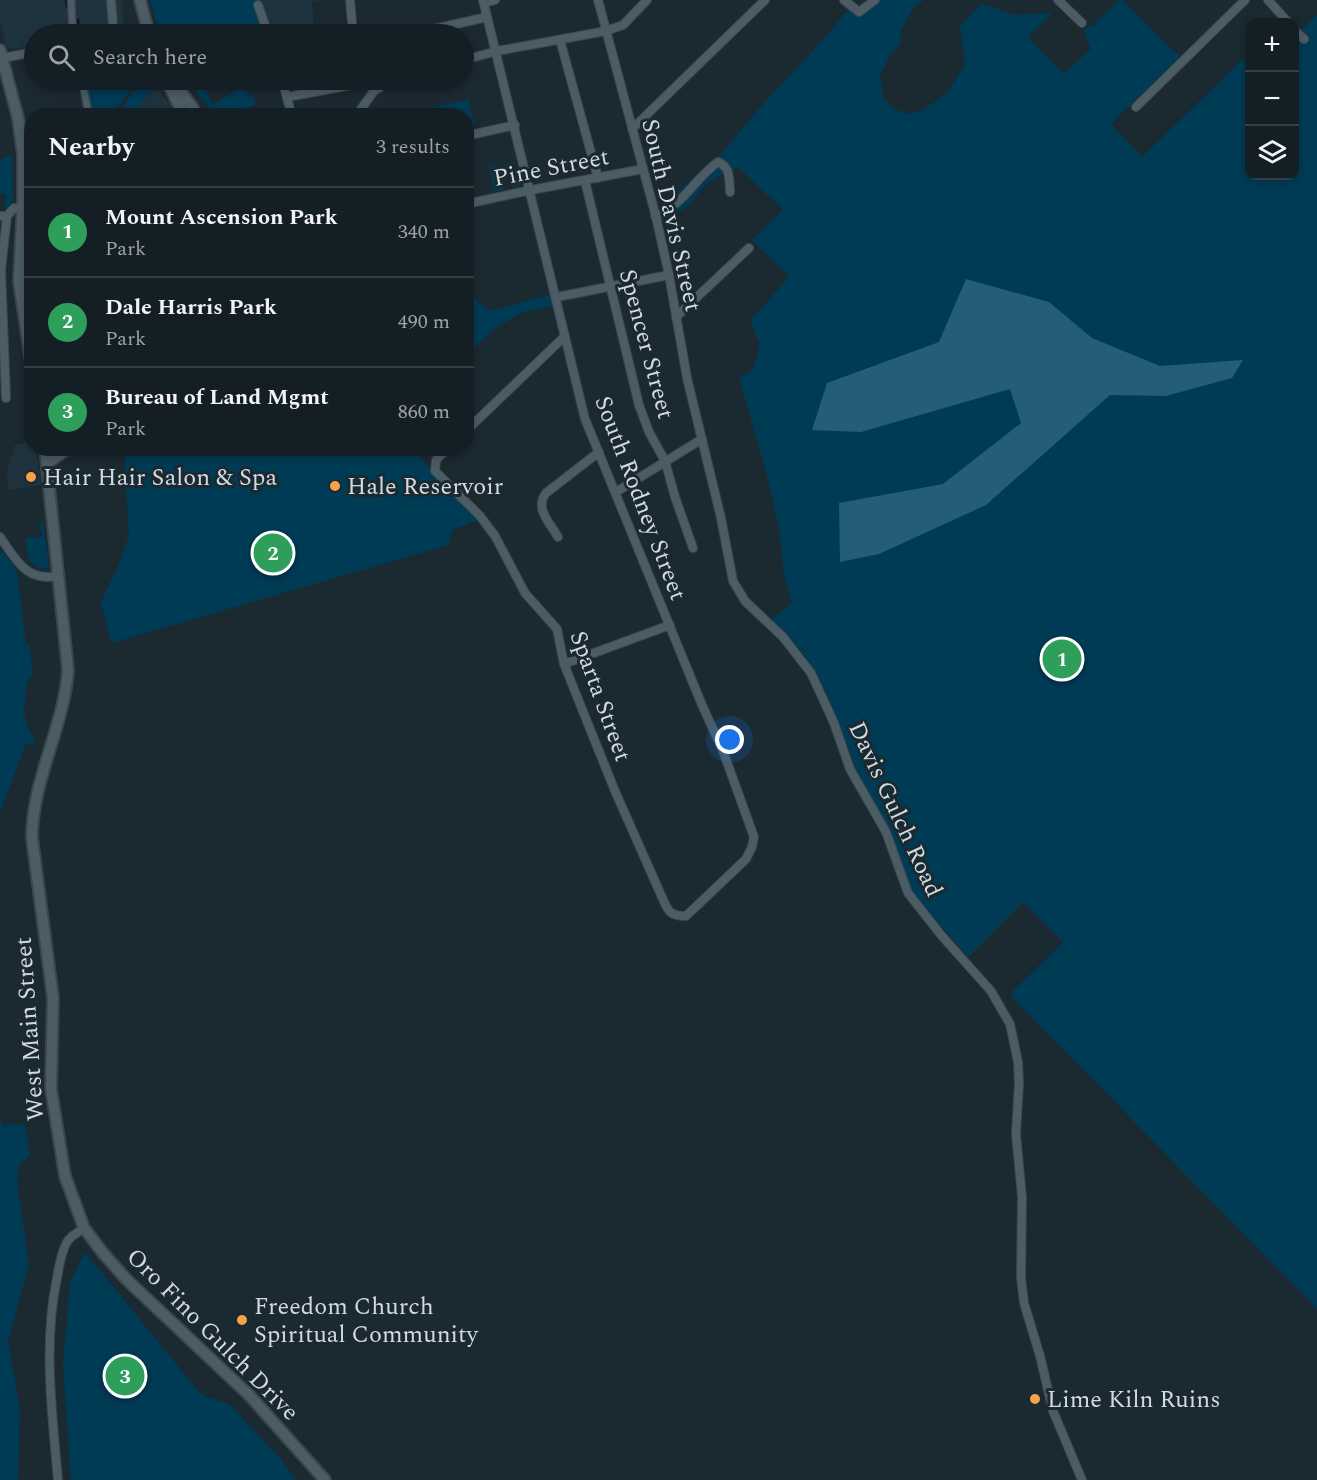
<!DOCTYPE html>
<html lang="en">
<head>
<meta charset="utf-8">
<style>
  body { margin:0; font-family:Spectral,serif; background:#212c32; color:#f1f3f6 }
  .controls { position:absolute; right:18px; top:18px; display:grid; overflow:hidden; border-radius:12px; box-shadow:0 3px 9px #0003 }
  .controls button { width:54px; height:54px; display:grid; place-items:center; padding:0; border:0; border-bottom:2px solid #333d42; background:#141f25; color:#f1f3f6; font:30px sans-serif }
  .you { position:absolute; left:730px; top:740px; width:21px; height:21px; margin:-15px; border:4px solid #fff; border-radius:50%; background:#1a73e8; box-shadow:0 0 0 9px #1a73e833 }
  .badge { display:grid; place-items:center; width:39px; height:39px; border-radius:50%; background:#8c9099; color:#fff; font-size:20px; font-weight:700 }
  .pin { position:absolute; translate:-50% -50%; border:3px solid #fff; box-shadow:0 2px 6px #0006 }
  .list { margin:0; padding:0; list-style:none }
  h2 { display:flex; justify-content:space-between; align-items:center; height:78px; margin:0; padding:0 24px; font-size:26px }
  h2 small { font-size:20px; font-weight:400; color:#9da2a7 }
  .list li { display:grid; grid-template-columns:39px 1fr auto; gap:18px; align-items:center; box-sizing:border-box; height:90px; padding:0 24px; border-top:2px solid #333d42 }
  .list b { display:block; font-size:22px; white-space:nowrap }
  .list p { margin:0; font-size:20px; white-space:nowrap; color:#9da2a7 }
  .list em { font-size:20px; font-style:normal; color:#9da2a7 }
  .icon { flex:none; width:33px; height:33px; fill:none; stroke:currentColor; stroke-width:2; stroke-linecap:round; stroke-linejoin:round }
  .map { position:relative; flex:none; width:1317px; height:1480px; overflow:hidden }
  .search { position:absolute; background:#141f25; box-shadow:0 3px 9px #0003; left:24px; top:24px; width:450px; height:66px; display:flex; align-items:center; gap:15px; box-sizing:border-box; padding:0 21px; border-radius:33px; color:#9da2a7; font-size:22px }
  .panel { position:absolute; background:#141f25; box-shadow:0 3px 9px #0003; left:24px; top:108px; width:450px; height:348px; border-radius:24px }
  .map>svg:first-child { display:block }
  .built { fill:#1f333f }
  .green { fill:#003b55 }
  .forest { fill:#245c79 }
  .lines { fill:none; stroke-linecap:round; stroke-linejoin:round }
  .stream { stroke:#17042a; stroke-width:2 }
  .pedestrian-casing { stroke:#3a464c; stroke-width:9 }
  .minor-casing { stroke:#3a464c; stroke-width:10 }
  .tertiary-casing { stroke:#3a464c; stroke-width:14 }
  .pedestrian { stroke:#4c5c65; stroke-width:6 }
  .minor { stroke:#4c5c65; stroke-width:8 }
  .tertiary { stroke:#4c5c65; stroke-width:10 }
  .poi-dot { fill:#f7a14a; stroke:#1b2931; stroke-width:2 }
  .labels { text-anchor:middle; stroke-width:6; stroke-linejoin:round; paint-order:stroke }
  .street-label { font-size:24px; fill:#d1dadf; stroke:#1b2931 }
  .poi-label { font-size:24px; fill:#d1dadf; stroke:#1b2931; text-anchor:start }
</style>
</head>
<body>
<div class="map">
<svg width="1317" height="1480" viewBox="0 0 1317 1480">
  <rect width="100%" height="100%" fill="#1b2931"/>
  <!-- built -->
  <g class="built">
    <polygon points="0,0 122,0 124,27 106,34 34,34 34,46 11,49 7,47 0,21"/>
    <polygon points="261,0 327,0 312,1 314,34 273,34"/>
    <polygon points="155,87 168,101 176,115 98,116 122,109 143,99"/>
    <polygon points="31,211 31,331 25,278 27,234"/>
    <polygon points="31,441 32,448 36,449 41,485 8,490 7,472 15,445"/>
  </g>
  <!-- green -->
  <g class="green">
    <path d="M150,0H260L254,3L262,32C252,23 240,29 229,34H160Z"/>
    <polygon points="880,0 924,0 913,8 901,31 900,44 890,55 880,76 883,96 891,108 910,114 923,110 946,94 965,65 960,26 982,3 1013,15 1052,13 1028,37 1064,74 1091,49 1084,30 1090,25 1092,27 1119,0 1123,0 1180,57 1111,124 1142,157 1249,53 1250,176 1294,176 1295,36 1317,15 1317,1309 1012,997 1012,992 1063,942 1023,902 968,957 910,891 898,853 875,803 855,767 844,735 817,673 796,644 770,621 792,602 784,576 780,535 768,479 739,378 753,370 760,344 750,321 789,277 752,240 783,210 738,167 708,182 686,208 661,219 660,207 722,153 757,111 821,42 849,9 860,17"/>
    <polygon points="85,80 129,80 129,91 117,108 90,115"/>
    <path d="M139,80H156C156,91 139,98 137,115H99L122,109Z"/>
    <polygon points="189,80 223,80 206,91 213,105 243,86 246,93 248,92 251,98 253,97 256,104 231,115 216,115 197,93"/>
    <polygon points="469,99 475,130 467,132 466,116 429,115 427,109"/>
    <polygon points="12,155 13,201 4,210 6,194 0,193 0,160"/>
    <polygon points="514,162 520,186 513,188 513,178 510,175 502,177 505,189 494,192 488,165 494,165 495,167"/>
    <polygon points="467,292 489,311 550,295 552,306 523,312 497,327 467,354"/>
    <polygon points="124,449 415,449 433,473 478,520 452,530 449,545 111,643 102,606 100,604 119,564 129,535"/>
    <path d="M43,521L49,565V568C28,571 27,554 26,538L42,537L40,523Z"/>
    <path d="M0,549L17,570L26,644H29L33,676L27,680C27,695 21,709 27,724C30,734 34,733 35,746L26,743L0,813Z"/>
    <polygon points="0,1119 3,1125 25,1124 30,1156 19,1164 17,1182 29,1265 8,1341 20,1409 18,1480 0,1480"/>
    <polygon points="85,1252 195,1387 204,1396 229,1404 281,1459 296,1480 71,1480 63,1365 70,1282"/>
  </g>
  <!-- forest -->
  <polygon class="forest" points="966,279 1049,302 1092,338 1160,366 1243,360 1232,378 1166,396 1110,395 986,505 879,554 840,562 839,503 943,484 1021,423 1010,389 861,432 812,430 827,383 939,342"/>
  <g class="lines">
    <!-- stream -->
    <g class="stream">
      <polyline points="66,0 67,7"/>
      <polyline points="78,20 79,30"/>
    </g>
    <defs>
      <g id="pedestrian">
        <polyline points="71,0 73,34"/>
        <polyline points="82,80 89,116"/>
      </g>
      <g id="minor">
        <polyline points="111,0 113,26 111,34"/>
        <polyline points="350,0 353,34"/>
        <polyline points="598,0 656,217 669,275 687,378 721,518 733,581 745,601 783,637 811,673 834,723 850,769 886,832 908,893 941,935 991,991 1010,1024 1018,1062 1019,1083 1016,1134 1022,1197 1021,1278 1024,1303 1040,1356 1053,1411 1082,1480"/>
        <polyline points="844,0 859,12 875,0"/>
        <polyline points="1058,0 1082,23"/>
        <polyline points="1268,0 1288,22"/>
        <polyline points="484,3 495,0"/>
        <polyline points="258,5 268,34"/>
        <polyline points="1294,30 1304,39"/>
        <polyline points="412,34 487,17"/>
        <polyline points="560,40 598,178"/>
        <polyline points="3,58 34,52"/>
        <polyline points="464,60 497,51 606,31 623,25 647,0"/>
        <polyline points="282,80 292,116"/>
        <polyline points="287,97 357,84 360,80"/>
        <polyline points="1136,107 1245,0"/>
        <polyline points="356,116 374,91 392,80"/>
        <polyline points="632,129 765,0"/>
        <polyline points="466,136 515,125"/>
        <polyline points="585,181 639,405 649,432 665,461 675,497 693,548"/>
        <polyline points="466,204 531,190 643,169"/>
        <polyline points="1,216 7,216 14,208 22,209"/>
        <path d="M655,216C683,206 695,178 718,162C731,167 729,180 730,192"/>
        <polyline points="557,297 669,275"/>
        <polyline points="676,317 749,248"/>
        <polyline points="6,398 1,270 7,216"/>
        <polyline points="466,431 565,336"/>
        <path d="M448,448L436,460L435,471L480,516L495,536L525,593L557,629L564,664L578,699L615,791L661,895C668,910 668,916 686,916L746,859L752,847L754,837L723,751L702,705L585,419L483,0"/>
        <polyline points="616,492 702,439"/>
        <path d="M0,537C17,561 26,582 59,576"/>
        <path d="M558,537C550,523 534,508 546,493L599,452"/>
        <polyline points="564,664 670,625"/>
        <path d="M58,1480C52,1413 43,1344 57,1278C59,1267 61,1252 67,1242C70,1236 79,1232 84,1228"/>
      </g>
      <g id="tertiary">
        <polyline points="140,0 149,34"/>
        <polyline points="0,50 18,118 23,154 23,203 19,281 32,369"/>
        <polyline points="172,80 193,108 195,116"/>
        <polyline points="169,85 184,116"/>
        <path d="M45,448L68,670C64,727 32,780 32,838L53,998L51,1089L65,1176L84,1228L103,1253L127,1280L249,1395L325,1480"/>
        <polyline points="47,463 69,448"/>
      </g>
    </defs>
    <!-- pedestrian casing -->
    <use href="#pedestrian" class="pedestrian-casing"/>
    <!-- minor casing -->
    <use href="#minor" class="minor-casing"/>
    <!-- tertiary casing -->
    <use href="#tertiary" class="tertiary-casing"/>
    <!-- pedestrian -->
    <use href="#pedestrian" class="pedestrian"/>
    <!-- minor -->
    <use href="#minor" class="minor"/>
    <!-- tertiary -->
    <use href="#tertiary" class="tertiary"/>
  </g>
  <!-- markers -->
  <g class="poi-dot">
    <circle cx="31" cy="477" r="6"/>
    <circle cx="335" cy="486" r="6"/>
    <circle cx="242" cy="1320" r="6"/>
    <circle cx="1035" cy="1399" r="6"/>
  </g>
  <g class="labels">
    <!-- street labels -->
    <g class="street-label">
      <text transform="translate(551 167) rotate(-11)" y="8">Pine Street</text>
      <text transform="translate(672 215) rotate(77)" y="8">South Davis Street</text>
      <text transform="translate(647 344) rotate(75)" y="8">Spencer Street</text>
      <text transform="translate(641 498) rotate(69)" y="8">South Rodney Street</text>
      <text transform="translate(601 696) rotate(70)" y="8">Sparta Street</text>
      <text transform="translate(896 809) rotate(65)" y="8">Davis Gulch Road</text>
      <text transform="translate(29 1029) rotate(-94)" y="8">West Main Street</text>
      <text transform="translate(213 1334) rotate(45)" y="8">Oro Fino Gulch Drive</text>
    </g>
    <!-- poi labels -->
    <g class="poi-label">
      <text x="43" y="485">Hair Hair Salon &amp; Spa</text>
      <text x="347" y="494">Hale Reservoir</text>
      <text x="254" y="1314">Freedom Church<tspan x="254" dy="28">Spiritual Community</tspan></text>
      <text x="1047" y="1407">Lime Kiln Ruins</text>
    </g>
  </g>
</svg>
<div class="controls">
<button>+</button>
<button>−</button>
<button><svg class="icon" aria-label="layers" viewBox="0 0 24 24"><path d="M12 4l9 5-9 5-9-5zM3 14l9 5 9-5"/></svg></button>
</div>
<div class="you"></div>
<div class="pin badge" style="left:1062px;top:659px;background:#2e9e5b">1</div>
<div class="pin badge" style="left:273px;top:553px;background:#2e9e5b">2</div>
<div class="pin badge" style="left:125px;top:1376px;background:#2e9e5b">3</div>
<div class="search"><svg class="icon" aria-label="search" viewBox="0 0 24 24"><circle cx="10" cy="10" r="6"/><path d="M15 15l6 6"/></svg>Search here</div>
<section class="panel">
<h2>Nearby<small>3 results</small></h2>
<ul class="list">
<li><span class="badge" style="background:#2e9e5b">1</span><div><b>Mount Ascension Park</b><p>Park</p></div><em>340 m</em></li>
<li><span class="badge" style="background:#2e9e5b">2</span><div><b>Dale Harris Park</b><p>Park</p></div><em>490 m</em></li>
<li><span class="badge" style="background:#2e9e5b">3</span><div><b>Bureau of Land Mgmt</b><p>Park</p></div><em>860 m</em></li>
</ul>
</section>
</div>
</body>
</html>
